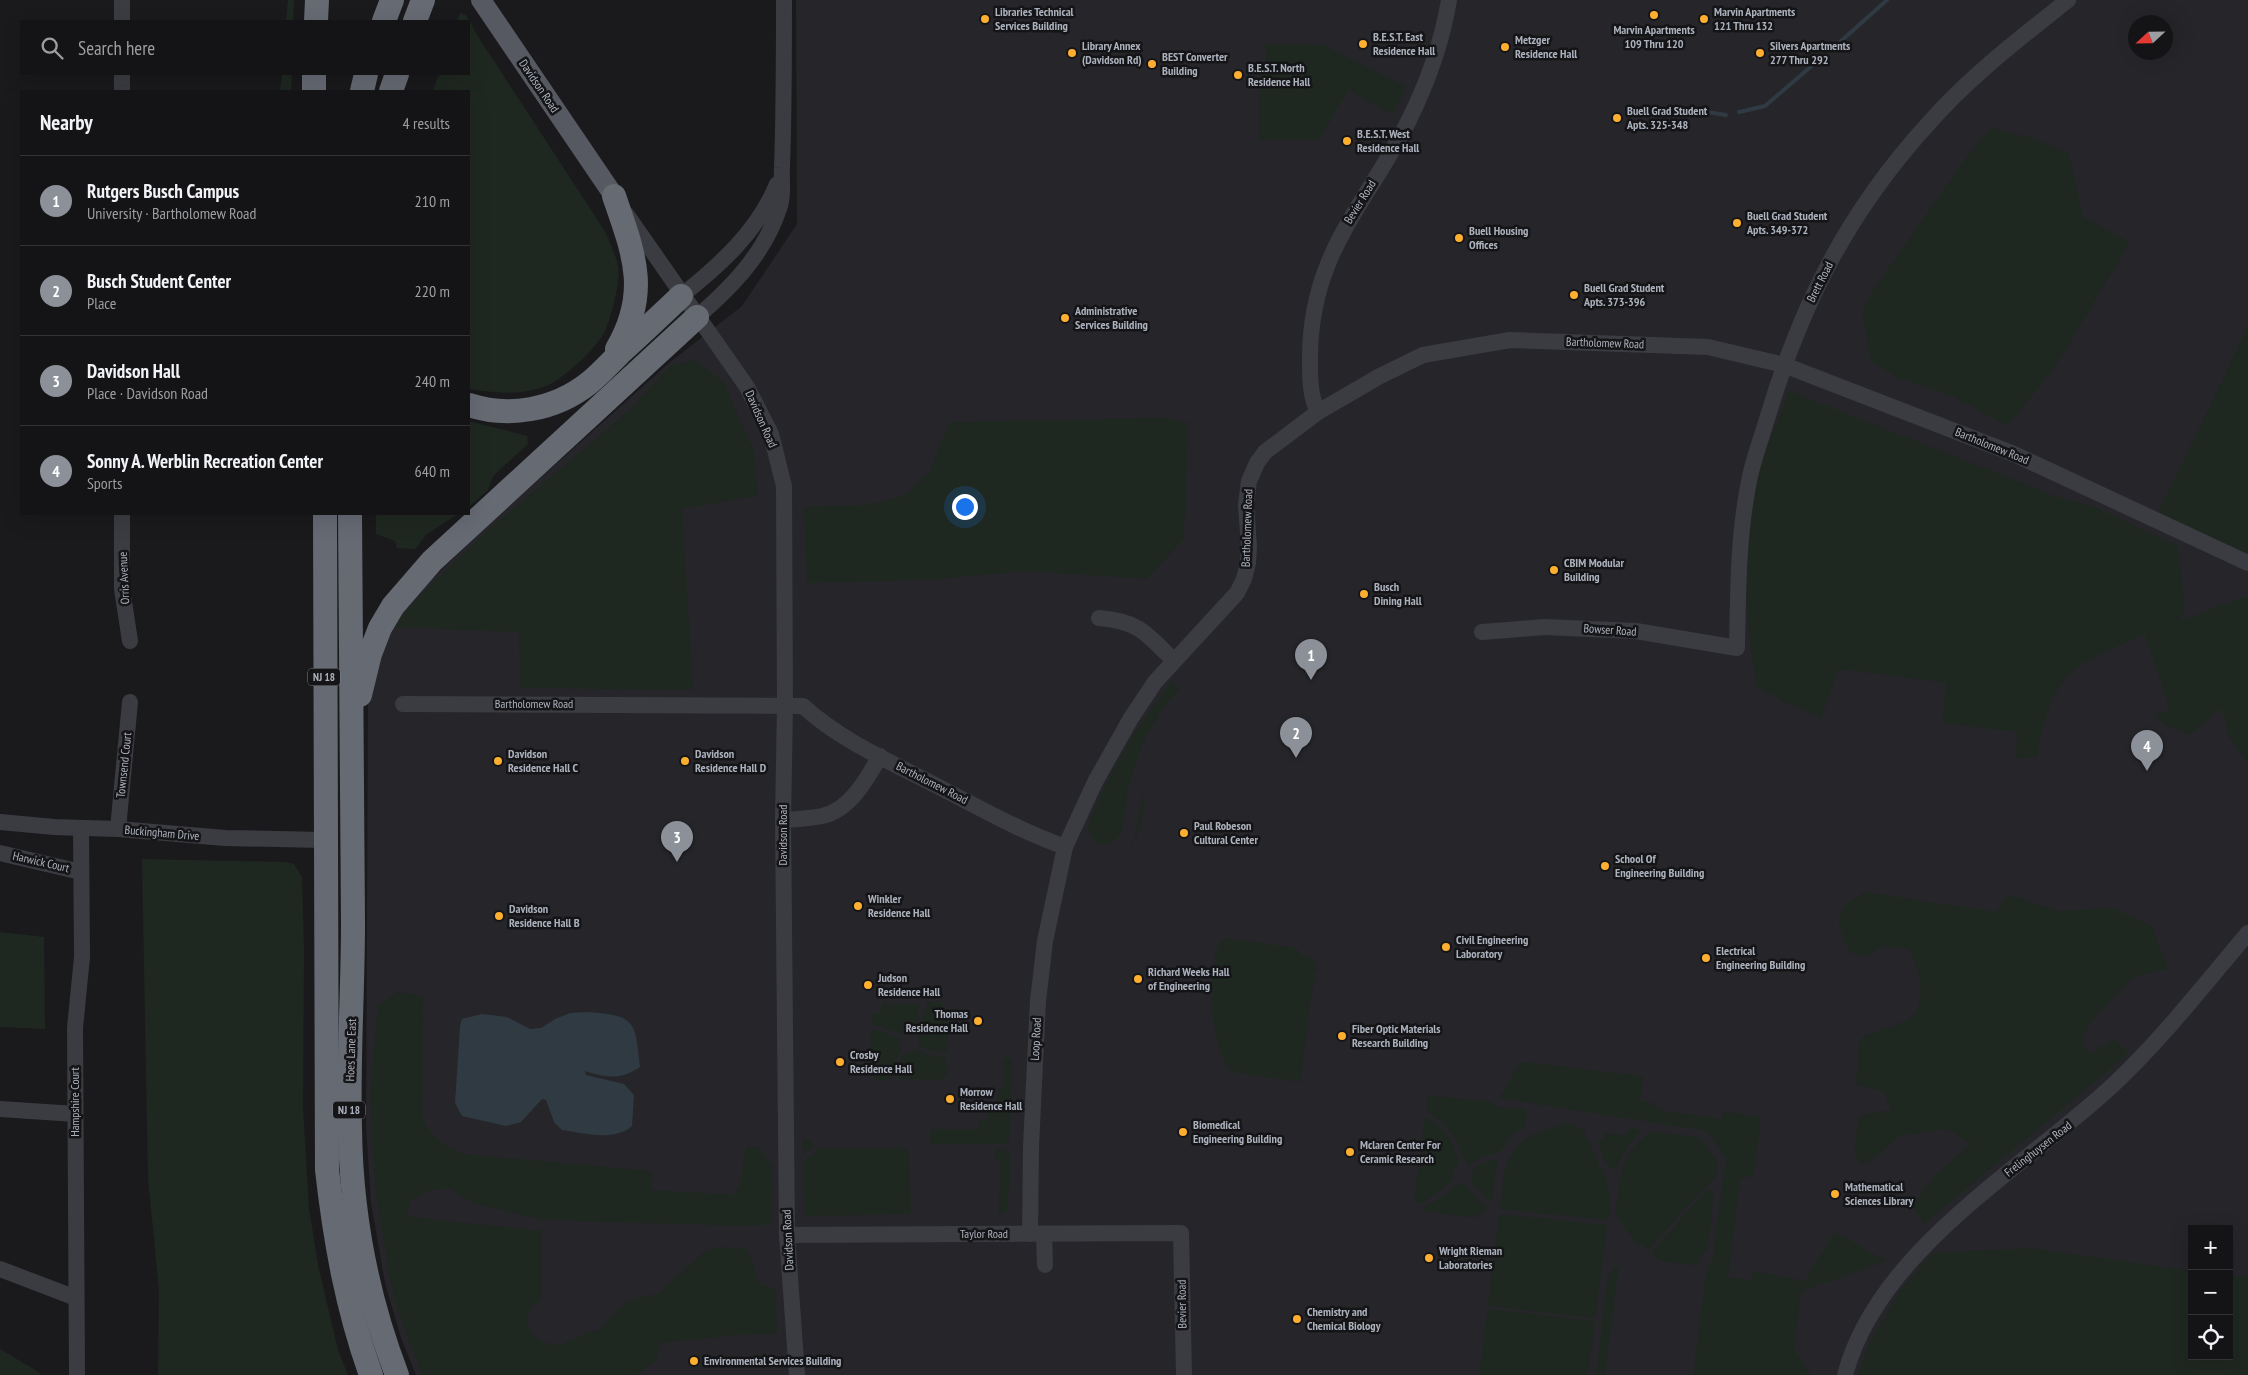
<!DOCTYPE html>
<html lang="en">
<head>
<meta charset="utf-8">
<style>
  body { margin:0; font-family:"PT Sans Narrow",sans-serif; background:#1d1d1f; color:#f1f3f6 }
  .controls { position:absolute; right:15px; bottom:15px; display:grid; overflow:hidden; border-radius:0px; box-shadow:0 5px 20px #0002 }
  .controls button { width:45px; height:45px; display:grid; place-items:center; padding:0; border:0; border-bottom:1px solid #333335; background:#141416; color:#f1f3f6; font:25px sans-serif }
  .compass { position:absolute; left:2128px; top:15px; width:45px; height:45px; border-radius:50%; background:#141416; box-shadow:0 5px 20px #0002; rotate:248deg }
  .you { position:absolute; left:964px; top:506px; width:18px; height:18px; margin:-12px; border:4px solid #fff; border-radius:50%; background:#1a73e8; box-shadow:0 0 0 8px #1a73e833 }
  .badge { display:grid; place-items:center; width:32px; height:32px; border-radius:50%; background:#8c9099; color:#fff; font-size:16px; font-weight:700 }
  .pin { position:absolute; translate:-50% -41px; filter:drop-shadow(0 1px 2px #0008) }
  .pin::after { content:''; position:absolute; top:26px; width:18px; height:15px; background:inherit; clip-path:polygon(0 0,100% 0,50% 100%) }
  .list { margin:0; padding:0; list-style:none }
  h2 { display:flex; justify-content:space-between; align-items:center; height:65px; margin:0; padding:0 20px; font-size:21px }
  h2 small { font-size:16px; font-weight:400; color:#9d9ea1 }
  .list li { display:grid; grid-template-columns:32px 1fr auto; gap:15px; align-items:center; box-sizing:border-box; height:90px; padding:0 20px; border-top:1px solid #333335 }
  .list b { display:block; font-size:19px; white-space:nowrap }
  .list p { margin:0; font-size:16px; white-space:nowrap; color:#9d9ea1 }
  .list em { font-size:16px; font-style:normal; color:#9d9ea1 }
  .icon { flex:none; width:28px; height:28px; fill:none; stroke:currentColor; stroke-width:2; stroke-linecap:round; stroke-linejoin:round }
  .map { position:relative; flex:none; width:2248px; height:1375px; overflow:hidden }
  .search { position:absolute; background:#141416; box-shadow:0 5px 20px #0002; left:20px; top:20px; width:450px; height:55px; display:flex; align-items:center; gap:12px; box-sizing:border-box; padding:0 18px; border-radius:0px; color:#9d9ea1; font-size:19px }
  .panel { position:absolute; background:#141416; box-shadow:0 5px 20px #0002; left:20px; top:90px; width:450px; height:425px; border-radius:0px }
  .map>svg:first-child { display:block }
  .built { fill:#26262a; fill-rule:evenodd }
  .green { fill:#1f2820 }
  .water { fill:#2f3a42 }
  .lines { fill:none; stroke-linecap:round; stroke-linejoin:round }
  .stream { stroke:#2f3a42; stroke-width:4 }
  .minor { stroke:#3b3c42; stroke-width:16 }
  .major { stroke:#565961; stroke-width:20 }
  .highway { stroke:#666a73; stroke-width:24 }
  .poi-dot { fill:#feaf30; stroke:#151518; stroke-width:2 }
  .labels { text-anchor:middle; stroke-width:5; stroke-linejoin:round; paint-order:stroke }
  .shield { fill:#151518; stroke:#7f838c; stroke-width:1 }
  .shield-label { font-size:11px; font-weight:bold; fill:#acb2bd }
  .poi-label { font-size:12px; font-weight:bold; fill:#acb2bd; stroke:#151518; text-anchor:start }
  .street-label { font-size:12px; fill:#acb2bd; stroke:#151518 }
</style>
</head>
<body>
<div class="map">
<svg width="2248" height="1375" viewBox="0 0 2248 1375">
  <rect width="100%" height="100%" fill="#1a1a1d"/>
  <!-- built -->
  <path class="built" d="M796,0H2248V1375H416L401,1338L385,1283L371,1203L366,1127L368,704L378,655L396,618L417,593L498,516L669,363L742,306L797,224ZM2136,22H2166V52H2136ZM2192,1229H2229V1356H2192Z"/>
  <!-- green -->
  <g class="green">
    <polygon points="288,0 294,0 293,21 286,21"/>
    <path d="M460,13L466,15L477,35L606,233C610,244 616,255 618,266C621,281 611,319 604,333C595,349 565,378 548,385C523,396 495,393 469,389V91H433L439,74H469V21H457Z"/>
    <polygon points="1265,44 1323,45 1407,87 1393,114 1348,90 1320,139 1259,140 1259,72 1265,71"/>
    <polygon points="282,74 292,74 291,91 280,91"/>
    <polygon points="1991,128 2033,138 2069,154 2083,217 2130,242 2057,364 2008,426 1953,396 1896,377 1871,362 1862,312 1876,286 1968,155"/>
    <polygon points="2248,326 2248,559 2155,520"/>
    <polygon points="696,360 724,383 754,451 758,496 682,509 693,690 520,688 519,632 394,627 418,597 488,530 626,413 671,365"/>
    <path d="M1789,391L2063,499L2090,505L2178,546L2185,608L2180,621L2243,597L2248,598V764L2227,734L2226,721L2220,708L2190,735L2164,724L2155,715L2170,709L2145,635C2069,665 2052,674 2037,757L2015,758L2018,732L1942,723L1946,683L1839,669L1821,718L1779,699L1756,686L1750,642L1743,558L1753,484Z"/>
    <polygon points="1166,418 1188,423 1184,539 1147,579 1025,571 926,580 807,583 804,507 864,505 905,496 929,472 950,422"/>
    <polygon points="469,421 527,436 528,444 493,476 488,490 469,507"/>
    <polygon points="379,514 458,514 427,534 415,549 397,548 395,541 376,534 376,516"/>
    <polygon points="1172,681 1180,689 1161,710 1141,747 1128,789 1122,830 1119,836 1111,843 1097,844 1090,836 1088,825 1103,790 1132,736"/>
    <path d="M1143,791C1144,816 1144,829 1128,850L1135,836Z"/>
    <polygon points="142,859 285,862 294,864 302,877 304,950 303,1107 309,1208 318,1265 338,1350 348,1375 158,1375 159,1290 148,1178"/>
    <path d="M1865,892L1996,912L2009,895L2059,911L2111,908L2152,926L2168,969L2132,977L2089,1025L2082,1042L2089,1054L2114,1039L2129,1053L1924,1224L1912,1205L1934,1176L1971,1144L1947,1129L1899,1136L1871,1162L1860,1164L1855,1152L1858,1117L1891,1109L1883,1091L1856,1085L1859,1042L1864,1036C1876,1031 1898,1026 1908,1019C1930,1002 1919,969 1909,950C1893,946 1880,943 1868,956L1851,954C1835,922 1831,912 1865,892Z"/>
    <polygon points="0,932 44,937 45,1029 0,1027"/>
    <path d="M1228,938L1296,948L1302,956L1310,957L1315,961L1317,968L1312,977L1316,980L1312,990L1300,1082L1237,1073C1217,1066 1212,1016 1211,997H1214L1211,983L1216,950L1220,942Z"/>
    <path d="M397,992L423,996L422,1117C433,1139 441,1145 463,1154L652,1171V1190L734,1195L740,1184L746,1146L759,1147L772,1166L771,1224L749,1226L542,1220L476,1204L450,1189H438L423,1193L411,1200L407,1214L411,1217L542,1231V1299L530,1308L527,1319L531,1332L543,1342L560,1345L581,1335L601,1329L627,1301L659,1293L705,1251L716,1247L744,1248L752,1261L759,1284L776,1290L777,1334L736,1335L661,1343L656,1361L636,1375H422L399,1314L389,1275L375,1188L370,1096L378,1005Z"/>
    <polygon points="928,1002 940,1003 948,1010 948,1049 945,1053 932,1051 919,1045 917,1034"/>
    <polygon points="882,1003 919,1004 919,1019 913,1032 908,1031 902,1034 872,1024 871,1014 878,1014 882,1010"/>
    <polygon points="873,1030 885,1032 899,1038 899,1043 901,1049 894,1065 893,1077 888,1080 877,1080 871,1074 870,1033"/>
    <path d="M916,1049L929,1055L946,1058L948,1073L941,1080L899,1079C895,1071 900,1060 905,1052L911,1053Z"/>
    <polygon points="1004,1058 1009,1058 1012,1060 1009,1141 1006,1144 930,1144 930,1129 979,1129 979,1119 988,1119 988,1111 997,1111 997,1090 1004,1089"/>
    <polygon points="1521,1062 1643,1076 1640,1101 1654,1103 1658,1110 1721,1119 1722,1111 1761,1117 1755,1168 1753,1175 1740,1180 1728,1277 1752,1280 1753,1271 1805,1281 1834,1232 1887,1261 1801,1291 1794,1349 1811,1375 1693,1375 1706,1272 1712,1261 1726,1159 1707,1131 1499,1098"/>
    <polygon points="1427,1095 1491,1102 1494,1106 1524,1109 1527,1112 1525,1126 1513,1135 1500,1151 1481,1158 1468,1166 1453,1135 1441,1122 1427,1111"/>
    <path d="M1425,1118C1442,1120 1458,1148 1459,1164L1453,1170L1454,1180L1426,1201L1418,1203L1414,1201Z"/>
    <path d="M1561,1124L1574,1125L1585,1131L1586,1138L1590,1139C1592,1156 1602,1167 1607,1183C1611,1193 1610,1207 1609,1218L1605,1220L1500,1209C1504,1176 1502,1154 1532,1134H1536Z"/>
    <polygon points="1629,1128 1639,1130 1640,1133 1627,1147 1618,1166 1610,1170 1603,1159 1598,1140 1603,1140 1605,1133 1627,1135"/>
    <path d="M1658,1132L1699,1137L1718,1162L1716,1178L1703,1189L1649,1250L1642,1245L1636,1244L1615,1214C1619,1187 1619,1156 1643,1138C1648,1135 1652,1132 1658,1132Z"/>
    <polygon points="804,1137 815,1146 803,1155"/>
    <polygon points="820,1148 906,1148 909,1152 911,1214 808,1216 805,1215 804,1161"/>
    <polygon points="995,1149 1010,1149 1008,1210 1002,1215 999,1215 1000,1160 995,1159"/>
    <polygon points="1498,1159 1492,1200 1490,1201 1470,1181 1473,1176 1472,1171 1482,1163"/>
    <polygon points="1459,1184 1465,1184 1486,1208 1480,1215 1474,1218 1422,1211 1424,1207 1433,1203"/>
    <polygon points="1706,1190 1712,1191 1714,1194 1708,1249 1701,1255 1700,1263 1692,1267 1692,1265 1660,1261 1651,1253"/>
    <polygon points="1499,1214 1605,1225 1607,1227 1596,1314 1593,1318 1490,1306 1488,1303"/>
    <polygon points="2030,1248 2192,1271 2192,1356 2229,1356 2229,1275 2248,1278 2248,1375 1857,1375 1869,1345 1899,1292 1933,1253"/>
    <polygon points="1619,1266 1605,1375 1596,1375 1608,1274"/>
    <polygon points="1491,1309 1592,1321 1595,1324 1588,1375 1479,1375 1487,1312"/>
    <polygon points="0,1349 40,1373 40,1375 0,1375"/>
  </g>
  <!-- water -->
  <path class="water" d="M588,1012C636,1016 635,1020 640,1067C622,1080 605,1078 585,1071L586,1075L624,1084L634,1095L632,1126C614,1142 584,1133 562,1130L554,1122L546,1100L542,1099L521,1122L506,1126L462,1116L455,1103L460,1026L462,1019L482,1014L507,1017L530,1029L541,1028L555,1019L570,1013Z"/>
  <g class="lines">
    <!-- stream -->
    <g class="stream">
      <polyline points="1831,50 1887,0"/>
      <polyline points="1707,112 1726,115"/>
      <polyline points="1739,112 1765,106 1821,58"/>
    </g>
    <!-- minor -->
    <g class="minor">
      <polyline points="122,0 122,21"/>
      <polyline points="122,74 122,91"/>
      <polyline points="627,215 747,387 771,434 784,486 785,706 783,820 787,1235 797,1375"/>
      <path d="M681,296C720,265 758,231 777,184"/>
      <path d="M697,317C733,286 765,253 780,206C784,192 781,181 782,168C784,112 784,56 784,0"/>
      <path d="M1318,412C1310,397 1310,378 1310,361C1309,255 1364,208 1408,122C1427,84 1442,42 1449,0"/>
      <polyline points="122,514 122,589 130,641"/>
      <path d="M1099,618C1139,621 1147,634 1174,661"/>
      <path d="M1482,632L1545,627L1636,631L1737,648C1738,592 1738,536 1749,481C1753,460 1761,439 1767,419C1801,305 1847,213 1928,124C1969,77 2019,39 2068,0"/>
      <path d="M403,704L803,706C841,741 891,762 937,786C980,808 1020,831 1065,847"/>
      <path d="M783,820C796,819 809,819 822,816C850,810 867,779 880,756"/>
      <polyline points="0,822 54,827 118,829 225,838 324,840"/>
      <polyline points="118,829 130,702"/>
      <polyline points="0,853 81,872"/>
      <polyline points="0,1109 75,1114"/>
      <polyline points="1030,1234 1031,1147 1038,1001 1045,941 1065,847 1095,782 1131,718 1155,682 1237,593 1244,579 1248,563 1249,546 1246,505 1249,481 1257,463 1265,452 1318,412 1380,376 1423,355 1510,340 1708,347 1784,365 2014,454 2248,563"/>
      <polyline points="1044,1234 1045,1265"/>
      <polyline points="787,1235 1181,1233 1184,1375"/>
      <polyline points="0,1269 76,1298"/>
      <polyline points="77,1375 75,1028 82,957 81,829"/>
      <path d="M1845,1375C1878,1250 2023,1169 2113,1085C2162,1039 2204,985 2248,933"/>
    </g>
    <!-- major -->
    <polyline class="major" points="481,0 614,196"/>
    <!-- highway -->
    <g class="highway">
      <polyline points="316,21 317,0"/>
      <polyline points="384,21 392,0"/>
      <polyline points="415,21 423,0"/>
      <polyline points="314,91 314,74"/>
      <polyline points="362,91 366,74"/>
      <polyline points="391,91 397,74"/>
      <path d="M614,196C634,254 650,292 617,349"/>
      <path d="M469,405C509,418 555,410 589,383C601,373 611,362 622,351C642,333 662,314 681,296"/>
      <path d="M325,514L327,1170C335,1241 347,1308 371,1375"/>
      <path d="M350,514C350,650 353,787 353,923C353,991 348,1060 350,1128C351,1211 367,1297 397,1375"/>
      <polyline points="360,695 370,654 380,628 393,606 432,561 697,317"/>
    </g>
  </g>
  <!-- markers -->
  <g class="poi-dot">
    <circle cx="1654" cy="15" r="5"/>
    <circle cx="985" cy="19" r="5"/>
    <circle cx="1704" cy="19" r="5"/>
    <circle cx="1363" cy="44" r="5"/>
    <circle cx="1505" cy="47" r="5"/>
    <circle cx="1072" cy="53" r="5"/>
    <circle cx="1760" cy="53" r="5"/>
    <circle cx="1152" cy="64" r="5"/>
    <circle cx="1238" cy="75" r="5"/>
    <circle cx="1617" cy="118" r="5"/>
    <circle cx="1347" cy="141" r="5"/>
    <circle cx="1737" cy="223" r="5"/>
    <circle cx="1459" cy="238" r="5"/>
    <circle cx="1574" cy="295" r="5"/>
    <circle cx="1065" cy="318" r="5"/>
    <circle cx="1554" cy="570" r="5"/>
    <circle cx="1364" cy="594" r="5"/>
    <circle cx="498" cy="761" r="5"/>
    <circle cx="685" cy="761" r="5"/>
    <circle cx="1184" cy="833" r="5"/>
    <circle cx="1605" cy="866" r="5"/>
    <circle cx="858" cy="906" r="5"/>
    <circle cx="499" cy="916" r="5"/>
    <circle cx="1446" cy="947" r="5"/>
    <circle cx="1706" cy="958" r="5"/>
    <circle cx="1138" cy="979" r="5"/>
    <circle cx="868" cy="985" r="5"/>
    <circle cx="978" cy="1021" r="5"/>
    <circle cx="1342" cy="1036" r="5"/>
    <circle cx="840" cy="1062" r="5"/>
    <circle cx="950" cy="1099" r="5"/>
    <circle cx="1183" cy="1132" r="5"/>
    <circle cx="1350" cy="1152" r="5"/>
    <circle cx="1835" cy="1194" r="5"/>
    <circle cx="1429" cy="1258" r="5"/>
    <circle cx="1297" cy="1319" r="5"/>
    <circle cx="694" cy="1361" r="5"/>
  </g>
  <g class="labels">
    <!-- shield labels -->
    <g class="shield">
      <rect x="308" y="668.5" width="32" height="17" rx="4"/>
      <rect x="333" y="1101.5" width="32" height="17" rx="4"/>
    </g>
    <g class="shield-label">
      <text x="324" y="681">NJ 18</text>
      <text x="349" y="1114">NJ 18</text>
    </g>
    <!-- poi labels -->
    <g class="poi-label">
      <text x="995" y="16">Libraries Technical<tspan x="995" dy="14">Services Building</tspan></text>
      <text x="1714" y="16">Marvin Apartments<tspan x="1714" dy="14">121 Thru 132</tspan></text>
      <text x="1654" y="34" text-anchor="middle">Marvin Apartments<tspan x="1654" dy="14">109 Thru 120</tspan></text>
      <text x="1373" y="41">B.E.S.T. East<tspan x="1373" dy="14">Residence Hall</tspan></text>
      <text x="1515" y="44">Metzger<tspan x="1515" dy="14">Residence Hall</tspan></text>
      <text x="1082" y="50">Library Annex<tspan x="1082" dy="14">(Davidson Rd)</tspan></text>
      <text x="1770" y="50">Silvers Apartments<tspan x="1770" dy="14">277 Thru 292</tspan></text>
      <text x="1162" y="61">BEST Converter<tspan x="1162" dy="14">Building</tspan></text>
      <text x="1248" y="72">B.E.S.T. North<tspan x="1248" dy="14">Residence Hall</tspan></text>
      <text x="1627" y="115">Buell Grad Student<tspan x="1627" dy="14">Apts. 325-348</tspan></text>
      <text x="1357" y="138">B.E.S.T. West<tspan x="1357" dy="14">Residence Hall</tspan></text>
      <text x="1747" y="220">Buell Grad Student<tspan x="1747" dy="14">Apts. 349-372</tspan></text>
      <text x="1469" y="235">Buell Housing<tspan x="1469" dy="14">Offices</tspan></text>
      <text x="1584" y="292">Buell Grad Student<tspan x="1584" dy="14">Apts. 373-396</tspan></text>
      <text x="1075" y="315">Administrative<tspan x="1075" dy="14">Services Building</tspan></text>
      <text x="1564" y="567">CBIM Modular<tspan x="1564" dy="14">Building</tspan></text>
      <text x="1374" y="591">Busch<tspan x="1374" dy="14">Dining Hall</tspan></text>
      <text x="508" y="758">Davidson<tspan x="508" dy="14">Residence Hall C</tspan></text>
      <text x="695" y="758">Davidson<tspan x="695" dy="14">Residence Hall D</tspan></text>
      <text x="1194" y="830">Paul Robeson<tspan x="1194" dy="14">Cultural Center</tspan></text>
      <text x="1615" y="863">School Of<tspan x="1615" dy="14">Engineering Building</tspan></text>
      <text x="868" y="903">Winkler<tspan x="868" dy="14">Residence Hall</tspan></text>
      <text x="509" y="913">Davidson<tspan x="509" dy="14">Residence Hall B</tspan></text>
      <text x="1456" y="944">Civil Engineering<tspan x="1456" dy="14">Laboratory</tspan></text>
      <text x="1716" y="955">Electrical<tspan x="1716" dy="14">Engineering Building</tspan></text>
      <text x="1148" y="976">Richard Weeks Hall<tspan x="1148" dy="14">of Engineering</tspan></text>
      <text x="878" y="982">Judson<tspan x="878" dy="14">Residence Hall</tspan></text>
      <text x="968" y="1018" text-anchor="end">Thomas<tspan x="968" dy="14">Residence Hall</tspan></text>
      <text x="1352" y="1033">Fiber Optic Materials<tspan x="1352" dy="14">Research Building</tspan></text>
      <text x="850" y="1059">Crosby<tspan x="850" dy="14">Residence Hall</tspan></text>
      <text x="960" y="1096">Morrow<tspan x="960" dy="14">Residence Hall</tspan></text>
      <text x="1193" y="1129">Biomedical<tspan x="1193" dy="14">Engineering Building</tspan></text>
      <text x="1360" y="1149">Mclaren Center For<tspan x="1360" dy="14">Ceramic Research</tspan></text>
      <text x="1845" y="1191">Mathematical<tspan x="1845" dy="14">Sciences Library</tspan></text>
      <text x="1439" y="1255">Wright Rieman<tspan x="1439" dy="14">Laboratories</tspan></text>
      <text x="1307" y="1316">Chemistry and<tspan x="1307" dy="14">Chemical Biology</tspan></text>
      <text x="704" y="1365">Environmental Services Building</text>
    </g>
    <!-- street labels -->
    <g class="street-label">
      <text transform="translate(539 86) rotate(56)" y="4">Davidson Road</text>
      <text transform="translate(1360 202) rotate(-58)" y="4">Bevier Road</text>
      <text transform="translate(1820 282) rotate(-63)" y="4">Brett Road</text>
      <text transform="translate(1605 343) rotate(2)" y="4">Bartholomew Road</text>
      <text transform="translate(761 419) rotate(66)" y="4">Davidson Road</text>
      <text transform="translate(1992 446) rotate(22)" y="4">Bartholomew Road</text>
      <text transform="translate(1247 528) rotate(-88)" y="4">Bartholomew Road</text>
      <text transform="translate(124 578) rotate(-93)" y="4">Orris Avenue</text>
      <text transform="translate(1610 630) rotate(4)" y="4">Bowser Road</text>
      <text x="534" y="708">Bartholomew Road</text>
      <text transform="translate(124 765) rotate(-84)" y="4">Townsend Court</text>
      <text transform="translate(932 783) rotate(27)" y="4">Bartholomew Road</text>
      <text transform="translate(162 833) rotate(5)" y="4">Buckingham Drive</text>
      <text transform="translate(783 835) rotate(-90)" y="4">Davidson Road</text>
      <text transform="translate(41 862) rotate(13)" y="4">Harwick Court</text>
      <text transform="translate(1036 1039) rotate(-87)" y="4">Loop Road</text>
      <text transform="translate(351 1050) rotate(-88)" y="4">Hoes Lane East</text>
      <text transform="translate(75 1102) rotate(-90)" y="4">Hampshire Court</text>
      <text transform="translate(2038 1149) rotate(-38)" y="4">Frelinghuysen Road</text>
      <text x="984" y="1238">Taylor Road</text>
      <text transform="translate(788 1240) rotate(-93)" y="4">Davidson Road</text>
      <text transform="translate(1182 1304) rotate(-91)" y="4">Bevier Road</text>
    </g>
  </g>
</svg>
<div class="controls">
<button>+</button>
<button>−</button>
<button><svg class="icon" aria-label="locate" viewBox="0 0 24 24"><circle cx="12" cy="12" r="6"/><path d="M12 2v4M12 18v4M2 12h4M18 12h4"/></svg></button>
</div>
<svg class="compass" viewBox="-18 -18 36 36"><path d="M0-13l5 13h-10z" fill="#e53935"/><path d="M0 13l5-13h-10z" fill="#9d9ea1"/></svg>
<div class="you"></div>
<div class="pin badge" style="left:1311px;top:680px">1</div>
<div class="pin badge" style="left:1296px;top:758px">2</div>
<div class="pin badge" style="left:677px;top:862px">3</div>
<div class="pin badge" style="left:2147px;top:771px">4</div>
<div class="search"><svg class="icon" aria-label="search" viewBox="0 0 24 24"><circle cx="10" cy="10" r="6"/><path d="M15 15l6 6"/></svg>Search here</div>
<section class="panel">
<h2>Nearby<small>4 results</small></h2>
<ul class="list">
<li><span class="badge">1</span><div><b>Rutgers Busch Campus</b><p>University · Bartholomew Road</p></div><em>210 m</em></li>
<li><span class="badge">2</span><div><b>Busch Student Center</b><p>Place</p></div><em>220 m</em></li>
<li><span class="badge">3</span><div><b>Davidson Hall</b><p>Place · Davidson Road</p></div><em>240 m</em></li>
<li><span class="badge">4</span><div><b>Sonny A. Werblin Recreation Center</b><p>Sports</p></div><em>640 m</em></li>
</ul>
</section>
</div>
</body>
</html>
